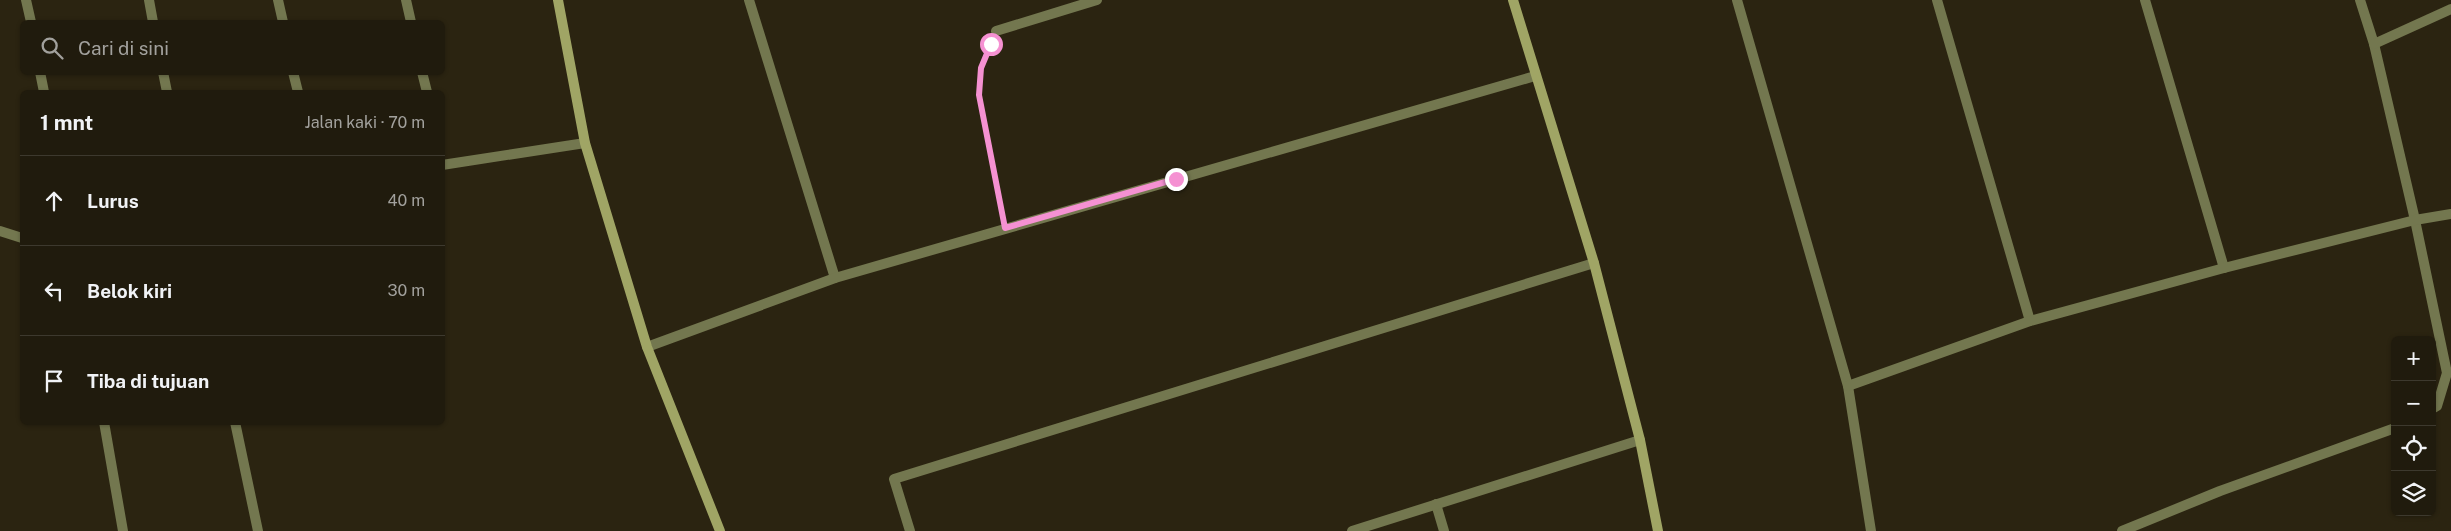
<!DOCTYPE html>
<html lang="id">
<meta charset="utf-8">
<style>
body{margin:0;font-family:"Public Sans",sans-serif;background:#282416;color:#f1f3f6}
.controls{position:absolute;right:15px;bottom:15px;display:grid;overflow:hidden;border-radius:8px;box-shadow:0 1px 4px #0004}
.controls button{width:45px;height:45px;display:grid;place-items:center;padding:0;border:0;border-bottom:1px solid #3d392e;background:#201b0d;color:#f1f3f6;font:25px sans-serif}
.stop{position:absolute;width:15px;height:15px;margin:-11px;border:4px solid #f591d2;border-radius:50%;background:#fff}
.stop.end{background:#f591d2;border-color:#fff;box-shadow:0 1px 5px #0008}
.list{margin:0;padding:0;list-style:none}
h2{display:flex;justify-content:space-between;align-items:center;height:65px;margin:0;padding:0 20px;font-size:21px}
h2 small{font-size:16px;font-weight:400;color:#a2a19d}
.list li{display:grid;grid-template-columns:32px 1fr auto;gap:15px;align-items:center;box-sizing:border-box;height:90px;padding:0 20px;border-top:1px solid #3d392e}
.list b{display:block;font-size:19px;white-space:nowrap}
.list em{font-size:16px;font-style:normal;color:#a2a19d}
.icon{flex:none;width:28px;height:28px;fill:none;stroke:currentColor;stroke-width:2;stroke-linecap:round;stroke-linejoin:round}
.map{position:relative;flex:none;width:2451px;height:531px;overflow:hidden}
.search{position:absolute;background:#201b0d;box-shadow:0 1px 4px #0004;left:20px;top:20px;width:425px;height:55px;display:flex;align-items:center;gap:12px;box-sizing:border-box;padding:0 18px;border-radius:8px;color:#a2a19d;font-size:19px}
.panel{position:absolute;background:#201b0d;box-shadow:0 1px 4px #0004;left:20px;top:90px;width:425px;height:335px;border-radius:8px}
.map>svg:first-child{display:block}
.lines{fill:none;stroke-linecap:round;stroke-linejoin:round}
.path{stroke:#7f7a6a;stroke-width:3;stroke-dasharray:2.5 4;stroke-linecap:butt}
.street{stroke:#73774f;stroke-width:10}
.secondary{stroke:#a0a565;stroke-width:10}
.route{stroke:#f591d2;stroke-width:6}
</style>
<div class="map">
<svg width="2451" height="531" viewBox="0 0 2451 531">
<rect width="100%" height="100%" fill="#2b2411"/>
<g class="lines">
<polyline class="path" points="988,52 981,68 979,95 1001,207"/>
<g class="street">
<polyline points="26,0 31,22"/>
<polyline points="149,0 153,22"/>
<polyline points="278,0 283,22"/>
<polyline points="406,0 411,22"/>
<polyline points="749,0 835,278"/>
<polyline points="1737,0 1848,386 1871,531"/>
<polyline points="1937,0 2030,321"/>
<polyline points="2145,0 2224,268"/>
<polyline points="2360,0 2374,44 2415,220 2447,373 2437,406 2432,409"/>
<polyline points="996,31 1097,0"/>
<polyline points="2374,44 2451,9"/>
<polyline points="40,72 44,92"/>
<polyline points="163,72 167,92"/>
<polyline points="293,72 298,92"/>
<polyline points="422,72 427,92"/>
<polyline points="442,165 585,143"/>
<polyline points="0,231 22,238"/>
<polyline points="647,347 835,278 1535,76"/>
<polyline points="1848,386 2030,321 2224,268 2415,220 2451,214"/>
<polyline points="104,422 123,531"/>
<polyline points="235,422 258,531"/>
<polyline points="1436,504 1444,531"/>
<polyline points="910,531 894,479 1594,263"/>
<polyline points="1352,531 1640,440"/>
<polyline points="2122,531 2220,491 2395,428"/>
</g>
<g class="secondary">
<polyline points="558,0 585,143 647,347 720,531"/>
<polyline points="1513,0 1594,263 1640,440 1658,531"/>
</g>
</g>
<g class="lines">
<polyline class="route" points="991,44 981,68 979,95 1005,228 1176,179"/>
</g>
</svg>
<div class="controls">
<button>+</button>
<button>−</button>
<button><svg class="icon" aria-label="locate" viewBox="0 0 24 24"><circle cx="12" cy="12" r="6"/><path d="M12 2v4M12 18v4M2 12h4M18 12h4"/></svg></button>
<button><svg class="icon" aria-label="layers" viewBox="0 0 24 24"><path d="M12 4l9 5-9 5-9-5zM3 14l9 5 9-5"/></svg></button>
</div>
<div class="stop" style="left:991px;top:44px"></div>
<div class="stop end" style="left:1176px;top:179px"></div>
<div class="search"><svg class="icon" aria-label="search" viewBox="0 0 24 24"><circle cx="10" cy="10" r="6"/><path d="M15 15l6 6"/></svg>Cari di sini</div>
<section class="panel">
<h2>1 mnt<small>Jalan kaki · 70 m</small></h2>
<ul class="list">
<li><svg class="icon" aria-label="ahead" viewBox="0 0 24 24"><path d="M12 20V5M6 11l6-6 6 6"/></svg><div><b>Lurus</b></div><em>40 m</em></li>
<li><svg class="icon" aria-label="left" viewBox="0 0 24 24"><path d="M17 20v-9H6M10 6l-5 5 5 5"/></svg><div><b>Belok kiri</b></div><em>30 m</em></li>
<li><svg class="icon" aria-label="arrive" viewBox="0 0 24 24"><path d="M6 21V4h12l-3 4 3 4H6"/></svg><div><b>Tiba di tujuan</b></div></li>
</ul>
</section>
</div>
